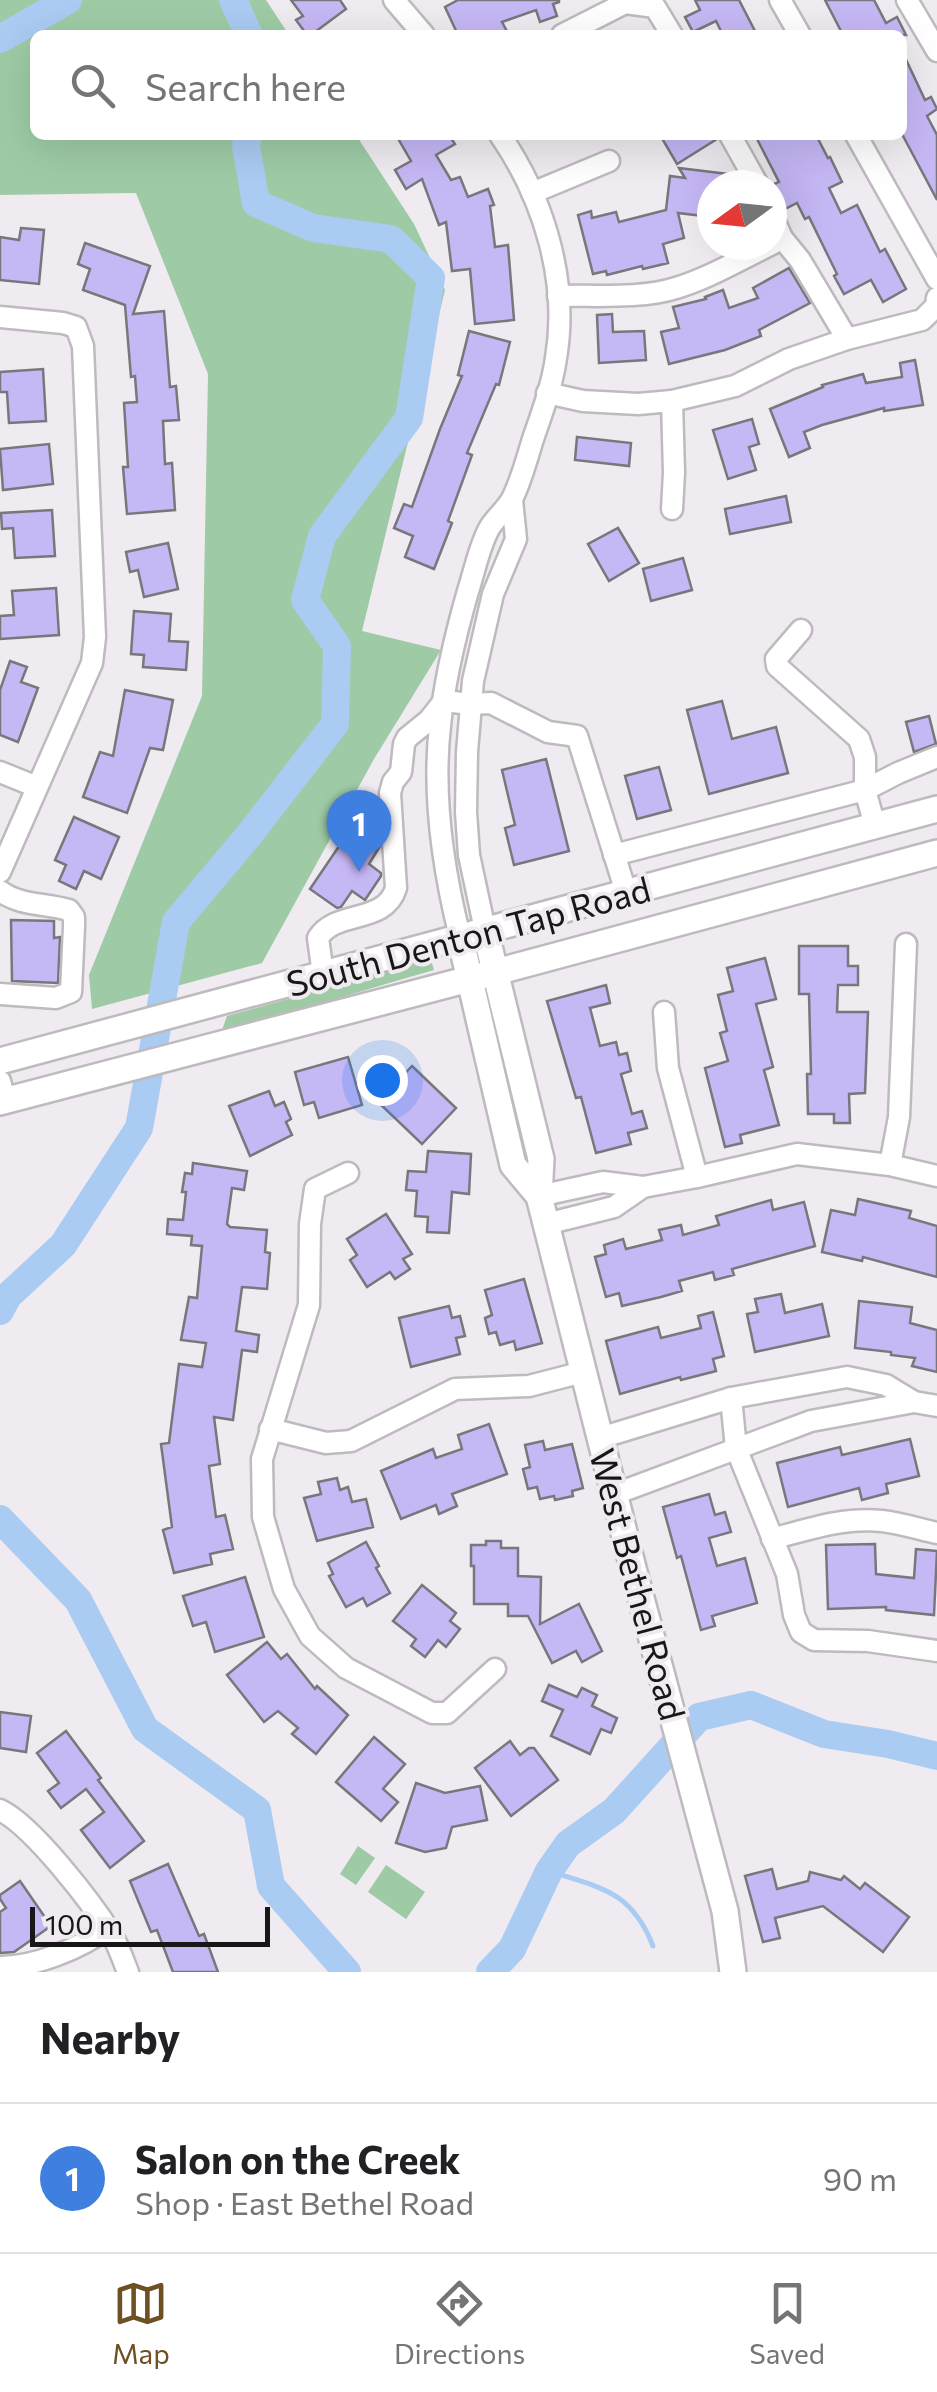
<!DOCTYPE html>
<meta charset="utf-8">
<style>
body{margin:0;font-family:Commissioner,sans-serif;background:#f2f2f2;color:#202124}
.compass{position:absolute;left:697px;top:170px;width:90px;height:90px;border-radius:50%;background:#fff;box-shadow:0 10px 40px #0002;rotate:255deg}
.scale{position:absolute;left:30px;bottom:25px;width:240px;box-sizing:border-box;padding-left:10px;border:5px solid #181718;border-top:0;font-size:28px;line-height:35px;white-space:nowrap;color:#181718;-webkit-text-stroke:8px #efebf0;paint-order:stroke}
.you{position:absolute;left:382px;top:1080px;width:35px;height:35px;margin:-25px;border:8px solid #fff;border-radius:50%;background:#1a73e8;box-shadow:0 0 0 15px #1a73e833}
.badge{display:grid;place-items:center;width:65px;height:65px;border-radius:50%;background:#6d5023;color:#fff;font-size:32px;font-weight:700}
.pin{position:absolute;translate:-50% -82px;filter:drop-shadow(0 2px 5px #0008)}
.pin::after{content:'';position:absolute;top:52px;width:35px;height:30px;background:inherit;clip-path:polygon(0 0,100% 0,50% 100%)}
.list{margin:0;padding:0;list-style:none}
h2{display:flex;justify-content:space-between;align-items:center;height:130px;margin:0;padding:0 40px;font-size:42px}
h2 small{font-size:32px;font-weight:400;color:#757577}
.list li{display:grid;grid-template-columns:65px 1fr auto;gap:30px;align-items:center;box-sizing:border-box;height:150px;padding:0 40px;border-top:2px solid #e0e0e0}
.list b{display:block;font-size:38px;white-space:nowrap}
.list p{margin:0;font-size:32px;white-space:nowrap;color:#757577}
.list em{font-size:32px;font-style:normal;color:#757577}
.icon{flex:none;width:55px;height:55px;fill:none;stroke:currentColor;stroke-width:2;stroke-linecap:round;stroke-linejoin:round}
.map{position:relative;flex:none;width:937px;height:1972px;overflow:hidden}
.search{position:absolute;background:#fff;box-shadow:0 10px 40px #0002;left:30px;right:30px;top:30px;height:110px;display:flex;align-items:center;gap:25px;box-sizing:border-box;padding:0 35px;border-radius:15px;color:#757577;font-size:38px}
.sheet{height:280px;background:#fff}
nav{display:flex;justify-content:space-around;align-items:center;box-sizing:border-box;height:140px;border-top:2px solid #e0e0e0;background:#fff;font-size:28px;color:#757577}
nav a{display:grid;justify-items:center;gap:5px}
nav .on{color:#6d5023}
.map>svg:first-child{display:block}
.green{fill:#9ecba6}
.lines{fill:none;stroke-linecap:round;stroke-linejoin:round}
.stream{stroke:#aacbf2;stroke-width:5}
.river{stroke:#aacbf2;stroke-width:28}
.building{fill:#c6b7f5;stroke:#78777c;stroke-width:2.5}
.minor-casing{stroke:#bebabf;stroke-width:25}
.major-casing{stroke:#bebabf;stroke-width:30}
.minor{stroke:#fff;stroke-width:20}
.major{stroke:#fff;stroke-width:25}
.labels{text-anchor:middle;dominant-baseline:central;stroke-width:8;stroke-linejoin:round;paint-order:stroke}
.street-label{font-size:35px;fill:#181718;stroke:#efebf0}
</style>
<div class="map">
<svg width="937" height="1972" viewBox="0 0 937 1972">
<rect width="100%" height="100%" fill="#efebf0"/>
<g class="green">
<polygon points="0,0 266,0 289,35 35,35 35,135 356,135 414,224 445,290 362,631 441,650 374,759 262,963 92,1009 89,975 202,696 208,374 136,193 0,195"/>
<path d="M431,960L434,970C362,990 293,1013 221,1033L227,1016Z"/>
<polygon points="358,1846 375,1858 356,1885 340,1874"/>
<polygon points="386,1865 425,1892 406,1919 368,1892"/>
</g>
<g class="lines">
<path class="stream" d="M549,1871C600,1888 631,1890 653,1946"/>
<g class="river">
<polyline points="233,0 249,35"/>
<polyline points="0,39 68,0"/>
<polyline points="0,1311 8,1296 63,1245 139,1128 176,922 249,835 335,724 337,646 305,600 322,536 409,418 431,278 391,239 313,228 256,203 246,146 248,135"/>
<polyline points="0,1519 78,1600 145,1729 257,1810 271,1886 347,1972"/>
<polyline points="490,1972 512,1949 549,1871 568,1844 614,1811 699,1717 751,1705 824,1734 888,1744 937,1756"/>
</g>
</g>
<g class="building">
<polygon points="291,0 340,0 346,9 311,35 307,35 296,20 303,16"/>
<polygon points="458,0 559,0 559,2 553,4 557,16 540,22 536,10 502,22 509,35 458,35 445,7"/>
<polygon points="695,0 739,0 757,35 723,35 716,21 693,32 685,17 700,10"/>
<polygon points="825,0 874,0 886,23 897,17 906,35 843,35"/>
<polygon points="902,51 925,100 931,97 937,109 927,116 937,135 937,200 902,134"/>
<polygon points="396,135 449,135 455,144 436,155 451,180 460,177 468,197 488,189 494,205 490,206 495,247 508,245 514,320 475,324 470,269 452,271 446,222 439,225 422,179 406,189 395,170 411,161"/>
<polygon points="660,135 716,135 717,139 677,164"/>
<polygon points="755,135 816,135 828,158 830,157 842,182 829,188 841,213 857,205 880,252 885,249 906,289 883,302 871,280 844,294 834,276 837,274 809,217 805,219 797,203 785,209 782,206 772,185 779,182"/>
<polygon points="679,168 736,175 742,185 712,185 712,217 678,213 684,238 663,244 668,263 643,269 642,266 607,275 606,271 593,274 578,215 591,211 592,218 616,212 619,222 666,210 670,176 685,178"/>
<polygon points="21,228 44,230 39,284 0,280 0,237 19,240"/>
<polygon points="85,243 150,266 133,314 164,311 170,387 176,386 179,420 163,421 165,464 172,463 175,510 127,514 123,467 128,467 124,403 137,402 135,376 131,377 125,305 83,290 90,269 78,264"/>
<polygon points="789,268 810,303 759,330 761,336 725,350 669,364 661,332 679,328 673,307 706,299 705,297 723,290 729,308 758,298 753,288"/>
<polygon points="612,314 613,332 644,331 646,360 599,363 597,315"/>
<polygon points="469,331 510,342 499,385 496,384 467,453 472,455 448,521 452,523 434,569 405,557 413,536 394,528 404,504 412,507 440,429 462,376 458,375"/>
<polygon points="915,360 923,405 884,411 884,408 822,425 804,432 810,448 789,457 770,409 823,387 822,385 863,374 866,383 902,377 900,363"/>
<polygon points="43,369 46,421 9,423 7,392 0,392 0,372"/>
<polygon points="752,419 759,444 749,447 756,470 728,479 713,430"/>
<polygon points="577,437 631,443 629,466 575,460"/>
<polygon points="49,444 53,484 3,490 0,449"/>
<polygon points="786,496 791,522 730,534 725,509"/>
<polygon points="52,510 55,556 15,558 13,528 2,529 1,513"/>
<polygon points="618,528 639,563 609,581 588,544"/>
<polygon points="168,543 178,589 144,597 138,570 130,572 126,552"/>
<polygon points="683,558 692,590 651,601 643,569"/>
<polygon points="56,588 59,635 0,639 0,616 14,615 12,591"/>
<polygon points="134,611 171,614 169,641 188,642 186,670 143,667 144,655 131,654"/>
<polygon points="10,661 27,667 21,682 38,688 18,742 0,735 0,690"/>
<polygon points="125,690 173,700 163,750 150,748 127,813 83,797 100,752 113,756"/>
<polygon points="722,701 732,739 776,727 788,773 709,794 687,710"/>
<polygon points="929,716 936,744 914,752 906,722"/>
<polygon points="546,759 569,851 514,865 505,828 515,825 502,770"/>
<polygon points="659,767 671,810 637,819 625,776"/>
<polygon points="74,817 119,837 101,879 84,871 76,889 59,881 66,865 55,860"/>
<polygon points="352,827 380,846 369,864 381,873 381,876 365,900 352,891 341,907 337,908 310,889"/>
<polygon points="11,920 54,921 54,938 60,937 58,983 12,981"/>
<polygon points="799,946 848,946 848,966 858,966 858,985 838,985 837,1012 868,1012 865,1093 849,1094 850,1123 834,1123 834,1114 808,1114 807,1074 811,1074 809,994 799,994"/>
<polygon points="765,958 776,999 756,1004 773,1067 764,1070 779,1125 740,1135 742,1143 725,1147 705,1068 728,1061 720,1033 727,1031 718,995 733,991 727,968"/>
<polygon points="606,985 610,1003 590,1008 600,1046 616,1042 619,1055 627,1053 631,1071 621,1074 632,1114 642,1111 647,1128 628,1133 631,1144 596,1153 581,1097 576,1098 547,1001"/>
<polygon points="348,1057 362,1105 319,1118 314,1102 304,1105 295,1072"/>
<polygon points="412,1066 456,1108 422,1144 378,1102"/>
<polygon points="269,1091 275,1106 284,1102 291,1119 286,1122 292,1135 250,1156 229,1106"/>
<polygon points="428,1151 471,1154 469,1194 452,1192 449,1233 427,1232 428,1217 415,1216 417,1191 406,1190 408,1171 426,1172"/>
<polygon points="193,1163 247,1171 244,1190 232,1188 227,1224 230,1227 267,1230 265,1252 270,1253 267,1289 242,1287 236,1331 259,1335 257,1352 242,1350 233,1420 214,1417 220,1464 209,1466 216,1517 225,1515 233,1549 210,1554 212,1564 174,1573 163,1530 172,1527 161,1444 169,1443 179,1364 202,1367 206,1343 181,1340 189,1297 197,1298 202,1246 191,1245 192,1236 167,1234 168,1219 183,1220 186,1192 182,1192 185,1173 192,1174"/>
<polygon points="858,1199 911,1211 909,1218 937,1226 937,1277 863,1257 862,1261 822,1252 831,1210 855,1215"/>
<polygon points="771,1200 773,1210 804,1202 815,1246 732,1269 734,1275 715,1280 713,1272 679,1281 682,1291 661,1297 622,1306 619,1293 606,1297 595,1257 606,1254 604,1245 623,1239 626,1249 662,1240 659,1230 681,1225 683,1235 719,1225 716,1216"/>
<polygon points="386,1214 412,1254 403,1259 410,1269 395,1279 390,1272 367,1287 350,1260 357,1255 347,1239"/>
<polygon points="524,1279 542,1343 516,1350 514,1341 500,1345 496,1332 489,1334 485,1318 492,1315 485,1290"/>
<polygon points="781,1294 785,1313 822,1304 829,1336 755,1352 747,1314 758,1312 755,1299"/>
<polygon points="859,1301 912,1307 910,1323 937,1330 937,1372 912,1366 915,1358 891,1355 891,1352 855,1348"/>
<polygon points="449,1306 452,1318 460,1316 465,1336 456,1338 460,1354 411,1367 399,1318"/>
<polygon points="713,1312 724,1356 713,1359 716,1371 681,1380 680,1377 620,1394 606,1341 658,1327 661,1338 701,1328 698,1316"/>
<polygon points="489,1424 507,1474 452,1494 457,1506 439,1514 436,1505 401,1519 381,1471 433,1449 436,1458 462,1449 458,1435"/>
<polygon points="910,1439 919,1476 886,1484 888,1493 862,1500 859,1488 788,1507 777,1463 840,1447 842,1455"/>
<polygon points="543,1441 545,1450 572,1444 583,1488 572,1491 573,1496 555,1500 554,1496 540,1499 537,1487 528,1489 523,1469 530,1467 525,1445"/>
<polygon points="337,1478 340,1490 348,1487 352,1502 366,1499 373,1527 317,1541 304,1498 321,1494 318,1482"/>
<polygon points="709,1494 715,1515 725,1512 731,1532 709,1538 717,1566 745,1558 757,1603 712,1616 715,1626 701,1630 681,1556 677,1558 663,1507"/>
<polygon points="486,1541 501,1541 501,1548 518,1548 518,1576 541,1577 540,1624 579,1604 602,1651 582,1662 576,1651 552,1663 528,1616 508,1616 508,1604 474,1604 474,1566 471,1566 471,1545 486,1545"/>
<polygon points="366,1542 379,1566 376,1568 390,1593 367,1606 363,1598 346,1607 329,1576 333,1574 328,1563"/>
<polygon points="875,1544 876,1574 914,1578 916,1549 937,1551 934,1615 886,1610 886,1607 828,1609 826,1545"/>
<polygon points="245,1577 264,1637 215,1652 206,1622 193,1626 183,1596"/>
<polygon points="422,1585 456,1613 450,1621 460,1629 446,1647 438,1640 425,1657 411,1646 416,1639 393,1621"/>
<polygon points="267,1642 281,1659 287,1654 315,1689 317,1686 348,1715 316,1754 292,1734 298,1728 278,1711 264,1722 227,1675"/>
<polygon points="549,1685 577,1697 582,1688 597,1695 592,1706 617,1718 611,1733 601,1729 590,1754 551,1736 563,1710 542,1701"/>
<polygon points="0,1712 31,1716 26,1752 0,1748"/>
<polygon points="66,1731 101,1778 98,1780 144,1841 110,1868 81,1830 104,1812 86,1789 61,1808 48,1791 59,1783 37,1753"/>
<polygon points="374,1737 405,1764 383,1789 398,1802 381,1821 336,1782"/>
<polygon points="510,1741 520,1755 529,1748 534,1748 558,1780 511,1816 475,1768"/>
<polygon points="416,1783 445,1793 480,1786 487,1820 452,1827 446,1848 425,1852 396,1843"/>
<polygon points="168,1864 199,1936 204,1934 218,1972 173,1972 157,1930 151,1932 130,1881"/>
<polygon points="772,1869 777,1889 808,1881 810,1872 841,1880 844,1876 860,1889 865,1883 909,1917 883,1952 823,1906 775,1918 780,1938 763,1942 745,1876"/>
<polygon points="20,1881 51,1926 14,1952 0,1953 0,1912 6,1908 0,1899 0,1895"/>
</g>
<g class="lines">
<defs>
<g id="minor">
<polyline points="394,0 424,35"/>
<polyline points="780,0 800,35"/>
<polyline points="907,0 937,51"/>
<polyline points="562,35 625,3 655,7 672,35"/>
<polyline points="730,135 758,185"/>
<polyline points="856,135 937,279"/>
<polyline points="532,193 609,161"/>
<polyline points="772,215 782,238"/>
<polyline points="772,244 782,238 800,260 847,339"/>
<path d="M558,296C594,295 642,299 676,288C709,278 739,260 770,245"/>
<polyline points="0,317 63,323 76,327 83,346 95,637 92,663 0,872"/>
<polyline points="547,393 583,401 638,404 672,401 735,386 789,359 847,339 922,320 936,306 937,298"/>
<polyline points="672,401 674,473 672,509"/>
<polyline points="801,630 776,659 777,666 859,739 865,757 865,790 898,773 937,757"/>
<polyline points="0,772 37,787"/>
<polyline points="614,855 865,790 875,826"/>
<path d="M0,891C20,906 46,903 69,910L74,917V927L71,992L56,998L0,994"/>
<polyline points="485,930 469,855 466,812 467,752 473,681 493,594 516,539 512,500"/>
<path d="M460,937C443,869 432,796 440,726C444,683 456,633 468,591C474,573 480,543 490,527C497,516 508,508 513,497C522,478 527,458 533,439C542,413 552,386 556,358C569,281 544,199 500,135"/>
<path d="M323,974L318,938C336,909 385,925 396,888L390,793L393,782L401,772L404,744L407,738L429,720L444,701L471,704L491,703L548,732L577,736L626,892"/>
<polyline points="664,1012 668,1068 697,1177"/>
<polyline points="0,1081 5,1101"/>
<polyline points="890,1165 899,1117 906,944"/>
<polyline points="348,1173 315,1189 310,1224 309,1305 262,1459 263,1517 284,1589 310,1636 346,1668 432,1713 447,1713 495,1669"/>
<polyline points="539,1196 603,1182 643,1187 697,1177 797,1154 890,1165 937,1176"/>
<polyline points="546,1224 614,1207 643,1187"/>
<polyline points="731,1398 736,1448 787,1574 794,1615 801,1632 814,1640 868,1641 937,1651"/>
<polyline points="270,1429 326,1443 351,1441 455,1389 529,1386 583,1372"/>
<polyline points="600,1438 731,1398 847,1377 886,1385 914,1402"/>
<polyline points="615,1494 811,1421 914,1402 937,1406"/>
<path d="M772,1539C809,1529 844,1517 882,1521C900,1523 919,1529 937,1533"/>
<path d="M0,1810C33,1826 92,1903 112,1935C119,1947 123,1960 128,1972"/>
<path d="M0,1967C33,1967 81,1949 107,1928"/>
</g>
<g id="major">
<polyline points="485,930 541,1159 539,1196 634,1572 725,1911 733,1972"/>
<polyline points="460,937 513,1165 539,1196"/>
<polyline points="0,1061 937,809"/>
<polyline points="0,1102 496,972 937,853"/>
</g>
</defs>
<use href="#minor" class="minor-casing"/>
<use href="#major" class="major-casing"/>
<use href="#minor" class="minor"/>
<use href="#major" class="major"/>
</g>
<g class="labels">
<g class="street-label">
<text transform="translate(468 935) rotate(-15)">South Denton Tap Road</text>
<text transform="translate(639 1584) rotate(75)">West Bethel Road</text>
</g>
</g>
</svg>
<svg class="compass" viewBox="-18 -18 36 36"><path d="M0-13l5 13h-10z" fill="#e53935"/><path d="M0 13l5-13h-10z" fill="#757577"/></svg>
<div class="scale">100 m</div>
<div class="you"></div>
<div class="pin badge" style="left:359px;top:872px;background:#3f7fe0">1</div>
<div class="search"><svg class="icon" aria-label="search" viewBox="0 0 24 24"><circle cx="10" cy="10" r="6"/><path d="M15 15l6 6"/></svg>Search here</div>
</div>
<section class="sheet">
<h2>Nearby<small></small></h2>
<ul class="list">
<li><span class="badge" style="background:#3f7fe0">1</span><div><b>Salon on the Creek</b><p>Shop · East Bethel Road</p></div><em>90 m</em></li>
</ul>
</section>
<nav>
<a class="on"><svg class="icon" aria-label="map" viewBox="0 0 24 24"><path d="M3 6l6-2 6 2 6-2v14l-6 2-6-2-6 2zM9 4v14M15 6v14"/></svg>Map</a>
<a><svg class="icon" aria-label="directions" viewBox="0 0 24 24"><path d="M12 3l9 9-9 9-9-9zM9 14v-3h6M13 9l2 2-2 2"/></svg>Directions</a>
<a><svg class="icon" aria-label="saved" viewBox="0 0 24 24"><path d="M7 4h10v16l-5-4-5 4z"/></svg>Saved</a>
</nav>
